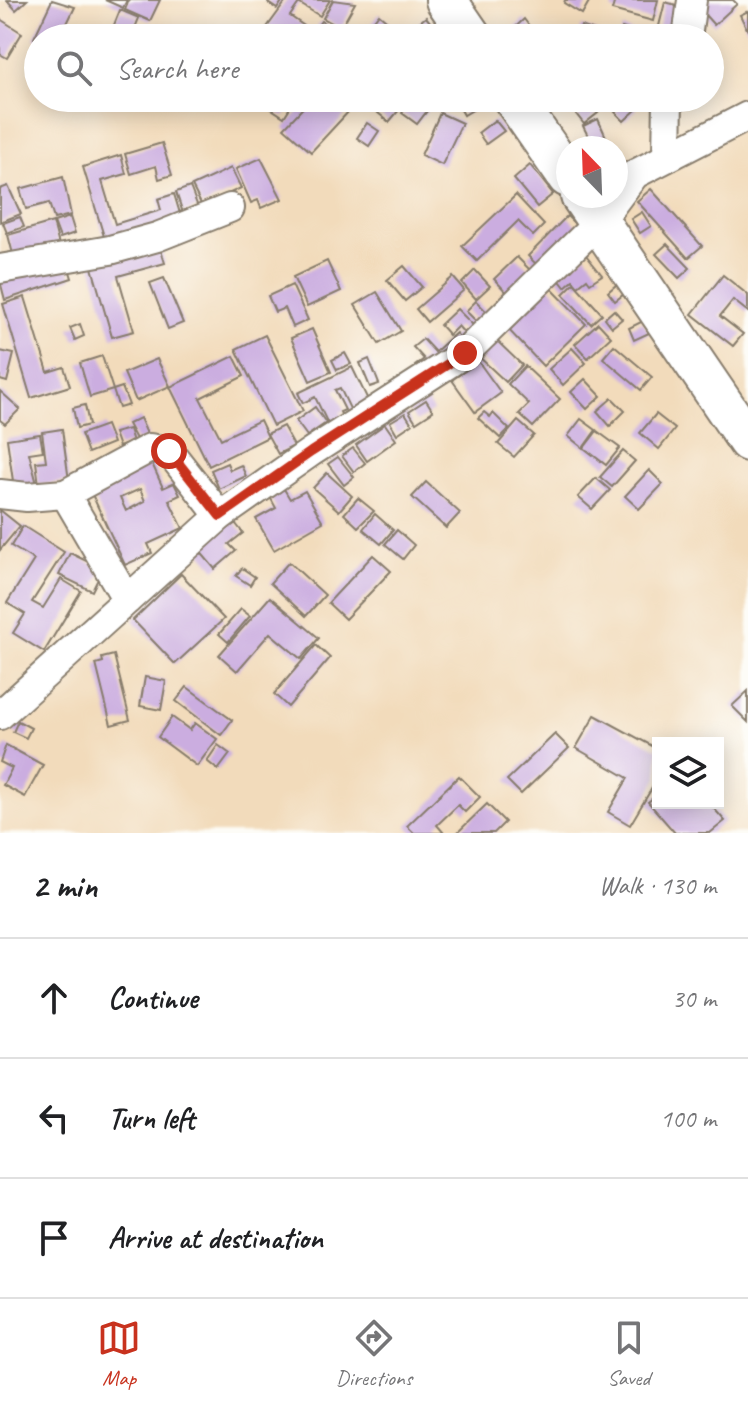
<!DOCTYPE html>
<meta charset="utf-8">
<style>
body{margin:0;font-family:Caveat,sans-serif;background:#f6f6f6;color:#202124}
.controls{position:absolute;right:24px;bottom:24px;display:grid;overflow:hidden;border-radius:0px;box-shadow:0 4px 20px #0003}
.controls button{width:72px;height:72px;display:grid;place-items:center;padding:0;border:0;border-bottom:2px solid #e0e0e0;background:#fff;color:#202124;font:40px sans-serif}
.compass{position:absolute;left:556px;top:136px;width:72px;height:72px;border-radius:50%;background:#fff;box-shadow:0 4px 20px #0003;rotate:337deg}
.stop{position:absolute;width:24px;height:24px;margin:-18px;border:6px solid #c8321e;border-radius:50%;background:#fff}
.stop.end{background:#c8321e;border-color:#fff;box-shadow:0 2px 8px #0008}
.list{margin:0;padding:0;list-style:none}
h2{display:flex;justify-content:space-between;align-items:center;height:104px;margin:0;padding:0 32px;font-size:34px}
h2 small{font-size:26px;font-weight:400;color:#757577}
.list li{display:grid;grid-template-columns:52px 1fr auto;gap:24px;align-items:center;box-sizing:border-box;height:120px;padding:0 32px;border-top:2px solid #e0e0e0}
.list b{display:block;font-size:30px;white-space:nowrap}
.list em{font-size:26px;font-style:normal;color:#757577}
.icon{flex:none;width:44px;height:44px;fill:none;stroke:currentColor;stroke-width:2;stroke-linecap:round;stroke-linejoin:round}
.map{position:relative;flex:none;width:748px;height:833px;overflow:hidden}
.search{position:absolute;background:#fff;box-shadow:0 4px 20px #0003;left:24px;right:24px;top:24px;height:88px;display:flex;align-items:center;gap:20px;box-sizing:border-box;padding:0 28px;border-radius:44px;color:#757577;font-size:30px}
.sheet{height:464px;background:#fff}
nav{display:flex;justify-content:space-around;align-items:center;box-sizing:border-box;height:112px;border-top:2px solid #e0e0e0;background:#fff;font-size:22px;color:#757577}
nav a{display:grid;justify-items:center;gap:4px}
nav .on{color:#c8321e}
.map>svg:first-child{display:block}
.building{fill:#cbade0;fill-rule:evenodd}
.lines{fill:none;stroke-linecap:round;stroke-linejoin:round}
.minor-casing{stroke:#877c6c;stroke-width:32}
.highway-casing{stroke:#877c6c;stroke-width:44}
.minor{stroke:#fff;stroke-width:28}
.highway{stroke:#fff;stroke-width:40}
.route{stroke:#c8321e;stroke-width:10}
</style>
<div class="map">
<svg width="748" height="833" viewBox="0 0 748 833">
<rect width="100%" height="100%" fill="#fdfcf7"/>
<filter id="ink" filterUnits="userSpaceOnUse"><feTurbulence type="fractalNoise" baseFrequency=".0125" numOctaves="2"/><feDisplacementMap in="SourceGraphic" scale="16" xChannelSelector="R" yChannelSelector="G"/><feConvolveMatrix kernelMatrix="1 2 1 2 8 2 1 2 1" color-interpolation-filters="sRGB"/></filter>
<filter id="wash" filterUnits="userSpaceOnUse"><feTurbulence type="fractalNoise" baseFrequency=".006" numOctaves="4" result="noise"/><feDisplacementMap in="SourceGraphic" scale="32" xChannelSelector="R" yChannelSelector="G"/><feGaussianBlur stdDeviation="1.8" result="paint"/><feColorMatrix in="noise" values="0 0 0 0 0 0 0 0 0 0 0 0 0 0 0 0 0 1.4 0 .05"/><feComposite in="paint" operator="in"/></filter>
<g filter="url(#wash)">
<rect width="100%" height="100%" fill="#f2dbbb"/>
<g id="blocks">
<g class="building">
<polygon points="7,0 27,0 16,10"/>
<polygon points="52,0 75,7 60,38 38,40 34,38"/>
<polygon points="105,0 127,0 123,8"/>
<polygon points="129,0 160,0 150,21 125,10"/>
<polygon points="269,0 283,0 277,9 268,3"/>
<polygon points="287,0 301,0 290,16 313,32 321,21 339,34 336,38 276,38 265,30"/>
<polygon points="303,0 330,0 320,16 300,4"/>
<polygon points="333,0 355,3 341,28 323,18"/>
<polygon points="565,0 590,0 582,14 564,3"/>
<polygon points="615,0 658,0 653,21 612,10"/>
<polygon points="702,0 733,0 737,4 714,25 696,5"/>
<polygon points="665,2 680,6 672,38 656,38"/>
<polygon points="120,10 139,18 131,38 110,35"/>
<polygon points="748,11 748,31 740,15"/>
<polygon points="379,14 392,25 382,38 360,38"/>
<polygon points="426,17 435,28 418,38 411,29"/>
<polygon points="0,19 22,33 7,58 0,54"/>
<polygon points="524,19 533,31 523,38 504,38"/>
<polygon points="581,26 614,38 577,38"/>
<polygon points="622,28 634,32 632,38 619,38"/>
<polygon points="261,98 296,98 284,117 264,104 266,101"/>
<polygon points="312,98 337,98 350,110 311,152 284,128"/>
<polygon points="360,98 397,98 404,104 389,122"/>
<polygon points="413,98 437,98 417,124 402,113"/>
<polygon points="461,98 477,98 481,105 464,115 456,101"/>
<polygon points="567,98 586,98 598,113 584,124 565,100"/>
<polygon points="628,99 637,109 624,121 615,112"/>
<polygon points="440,113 462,123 442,165 421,155"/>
<polygon points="598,119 610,146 605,148 594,148 583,126"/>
<polygon points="495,120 504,131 486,144 478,133"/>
<polygon points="367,123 379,131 369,146 357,138"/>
<polygon points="162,143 172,175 159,179 156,166 131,174 125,154"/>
<polygon points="121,155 126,174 102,181 115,224 161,210 158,199 174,194 182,220 106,243 83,167"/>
<polygon points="261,158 282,199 261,208 258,200 251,203 236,169"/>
<polygon points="530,165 553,194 537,207 514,179"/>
<polygon points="231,168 241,188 202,206 192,186"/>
<polygon points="63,177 71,215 54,219 49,203 26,209 20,189"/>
<polygon points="8,186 21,214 0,222 0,189"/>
<polygon points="190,187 198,207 183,213 176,192"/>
<polygon points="651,189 702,246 688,258 637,201"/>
<polygon points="516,195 544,225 533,236 518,221 477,261 462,246"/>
<polygon points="642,212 651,226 640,233 631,219"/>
<polygon points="567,216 579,228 540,268 528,256"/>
<polygon points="20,217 24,227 7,233 3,223"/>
<polygon points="70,217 75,233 60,238 54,222"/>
<polygon points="53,222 61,253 14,258 8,235"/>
<polygon points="159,244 165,263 118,276 134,331 112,337 91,264"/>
<polygon points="667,244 690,268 679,278 656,254"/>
<polygon points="586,255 602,275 590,283 587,279 578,286 573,280 565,287 557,277"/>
<polygon points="517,257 535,275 511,297 494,279"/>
<polygon points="66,259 72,278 5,300 0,281"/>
<polygon points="327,261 341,291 307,307 293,277"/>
<polygon points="404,266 422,287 405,301 387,280"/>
<polygon points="475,270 490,286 476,299 462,283"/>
<polygon points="723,275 748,295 748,312 733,300 720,316 743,334 733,346 692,314"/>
<polygon points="453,277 464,290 427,322 416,309"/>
<polygon points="164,278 183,323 168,329 150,283"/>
<polygon points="574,283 602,314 591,324 563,294"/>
<polygon points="292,285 308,320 293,327 285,308 275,312 268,296"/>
<polygon points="548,285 586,324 543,366 505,326"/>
<polygon points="616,285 624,294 615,301 608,292"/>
<polygon points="377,292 401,331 379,344 355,305"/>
<polygon points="25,297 48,372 64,367 70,386 31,398 3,304"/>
<polygon points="476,301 490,315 480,325 466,311"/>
<polygon points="457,309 475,327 466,335 458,326 449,335 440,325"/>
<polygon points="614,310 622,319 612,327 605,318"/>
<polygon points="643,321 649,333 634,340 629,328"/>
<polygon points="598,323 611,337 588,358 575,344"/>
<polygon points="80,324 84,336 75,340 70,328"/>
<polygon points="312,329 331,372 310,381 291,338"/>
<polygon points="456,333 464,343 425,378 415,366 424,359 413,347 423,339 435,352"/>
<polygon points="265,335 303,411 273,426 236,349"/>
<polygon points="494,338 522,365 506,382 477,355"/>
<polygon points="614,345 652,377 641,390 603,358"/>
<polygon points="572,348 586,363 563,385 549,369"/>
<polygon points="0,351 14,354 7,382 0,380"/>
<polygon points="345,353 351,364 337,370 332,360"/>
<polygon points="102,356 113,390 90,397 80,363"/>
<polygon points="234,356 244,376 200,398 221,439 260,420 268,437 209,466 170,387"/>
<polygon points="157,359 170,386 136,401 124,373"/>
<polygon points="369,359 379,384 370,387 360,363"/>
<polygon points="478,361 501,393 475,412 452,380"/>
<polygon points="525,366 560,399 533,427 519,414 529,404 508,384"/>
<polygon points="352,367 369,402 351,411 340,388 335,390 345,410 340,412 344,421 330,428 315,397 303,403 298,393"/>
<polygon points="585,379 601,396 587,409 571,392"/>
<polygon points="122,387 129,405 119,408 113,390"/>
<polygon points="0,391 20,409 5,424 0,420"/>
<polygon points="612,398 625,411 610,426 597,411"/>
<polygon points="426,400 433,411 416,422 409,411"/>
<polygon points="85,405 89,425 77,428 73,408"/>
<polygon points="315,407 326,423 307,436 296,421"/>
<polygon points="484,412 490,417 493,413 509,429 500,438 478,418"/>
<polygon points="405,413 412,424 397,434 390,422"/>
<polygon points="656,414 675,429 659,449 640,433"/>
<polygon points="140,418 148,436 137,441 128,424"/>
<polygon points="581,419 596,430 583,448 568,436"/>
<polygon points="518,421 534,435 514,457 498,444"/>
<polygon points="385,424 396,440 367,461 356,445"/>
<polygon points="106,425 113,443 88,453 81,434"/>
<polygon points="283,426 294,446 278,454 267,434"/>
<polygon points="62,429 69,481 39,485 36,462 46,461 42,432"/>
<polygon points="129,429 133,442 119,447 114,433"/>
<polygon points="597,431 620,448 606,465 584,448"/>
<polygon points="40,434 43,451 29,453 37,484 14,488 7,439"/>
<polygon points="353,448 365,463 354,472 342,456"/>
<polygon points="623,451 635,461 612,487 600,477"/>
<polygon points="338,457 354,477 344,485 328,464"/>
<path d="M150,459L163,488L174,483L180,495L169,500L183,528L148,544L152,553L125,565L89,488ZM140,489L145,501L126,511L120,498Z"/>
<polygon points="227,463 230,470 241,465 246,476 219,489 211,470"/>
<polygon points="649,470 663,484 639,509 625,496"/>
<polygon points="327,473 352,496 339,511 313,488"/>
<polygon points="596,478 610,490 592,509 578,497"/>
<polygon points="426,482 460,513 446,528 412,497"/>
<polygon points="284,489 290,499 305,491 323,522 274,550 256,519 276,508 270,497"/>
<polygon points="358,498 374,511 358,527 344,514"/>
<polygon points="0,510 20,526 0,550"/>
<polygon points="375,514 393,530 381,544 363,529"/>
<polygon points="232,519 243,533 229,544 236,551 215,569 198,549"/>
<polygon points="23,526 64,552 32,602 43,608 61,579 81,591 44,652 13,633 25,614 7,603 34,560 11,546"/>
<polygon points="397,530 414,545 403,559 385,544"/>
<polygon points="70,553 103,569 92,591 59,575"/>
<polygon points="373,555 391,571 345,619 328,603"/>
<polygon points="289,562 325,595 306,616 270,583"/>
<polygon points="242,568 255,577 250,585 236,576"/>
<polygon points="181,574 224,619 175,664 133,620"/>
<polygon points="270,597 319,638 301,659 270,633 237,671 219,655"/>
<polygon points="241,609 250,616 228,642 219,634"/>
<polygon points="316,645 330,658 288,707 274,694"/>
<polygon points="114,655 130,720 111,725 96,664 103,662 102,658"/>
<polygon points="145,677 166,681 161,710 140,706"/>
<polygon points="187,687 232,720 221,735 176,701"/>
<polygon points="748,691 748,722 732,706"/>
<polygon points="595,715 658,749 658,778 630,825 608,812 628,778 576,748"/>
<polygon points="172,717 190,730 195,723 217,739 197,766 158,737"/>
<polygon points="18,721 31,728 26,738 13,732"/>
<polygon points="555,734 569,748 521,794 507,780"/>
<polygon points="6,745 43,765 25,797 3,785 12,768 0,762"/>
<polygon points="218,745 230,754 218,770 207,761"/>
<polygon points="459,776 480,797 465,812 458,805 437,825 444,833 414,833 407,826"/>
<polygon points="658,794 658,803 709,803 725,821 710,833 675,833 648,802"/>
<polygon points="487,804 505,822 494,833 457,833"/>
</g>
</g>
</g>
<g filter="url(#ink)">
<use href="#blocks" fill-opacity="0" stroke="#877c6c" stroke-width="2"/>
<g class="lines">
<defs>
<g id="minor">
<polyline points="687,38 692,0"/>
<polyline points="667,157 668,98"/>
<polyline points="0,269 110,250 157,237 230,208"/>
<polyline points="0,494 27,497 65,494 150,448 169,451 220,516"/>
<polyline points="65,494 127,600"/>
<polyline points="0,715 220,516 311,452 465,353 599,222 635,174 748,116"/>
</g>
<g id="highway">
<polyline points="446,0 472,38"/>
<polyline points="513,98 568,177"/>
<polyline points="581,196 748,441"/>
</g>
</defs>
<use href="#minor" class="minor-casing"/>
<use href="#highway" class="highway-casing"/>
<use href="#minor" class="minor"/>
<use href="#highway" class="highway"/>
</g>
</g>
<g class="lines" filter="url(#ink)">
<polyline class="route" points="169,451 220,516 311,452 465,353"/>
</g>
</svg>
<div class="controls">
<button><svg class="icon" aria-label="layers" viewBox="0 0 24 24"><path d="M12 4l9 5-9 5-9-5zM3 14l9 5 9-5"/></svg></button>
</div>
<svg class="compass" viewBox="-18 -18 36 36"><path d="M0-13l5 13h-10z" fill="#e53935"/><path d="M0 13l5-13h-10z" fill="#757577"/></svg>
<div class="stop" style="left:169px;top:451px"></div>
<div class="stop end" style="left:465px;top:353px"></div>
<div class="search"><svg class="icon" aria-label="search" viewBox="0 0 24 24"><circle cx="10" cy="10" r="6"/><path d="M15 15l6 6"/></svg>Search here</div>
</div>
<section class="sheet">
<h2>2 min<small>Walk · 130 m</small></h2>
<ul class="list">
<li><svg class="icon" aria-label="ahead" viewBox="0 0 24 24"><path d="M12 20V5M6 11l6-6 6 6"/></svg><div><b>Continue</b></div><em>30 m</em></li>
<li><svg class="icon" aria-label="left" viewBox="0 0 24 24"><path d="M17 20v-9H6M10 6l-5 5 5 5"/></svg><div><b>Turn left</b></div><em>100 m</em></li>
<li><svg class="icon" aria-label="arrive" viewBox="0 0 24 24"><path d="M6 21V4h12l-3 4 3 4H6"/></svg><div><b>Arrive at destination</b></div></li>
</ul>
</section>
<nav>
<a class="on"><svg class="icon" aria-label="map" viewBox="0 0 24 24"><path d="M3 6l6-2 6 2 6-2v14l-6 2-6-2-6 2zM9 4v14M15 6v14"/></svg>Map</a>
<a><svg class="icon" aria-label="directions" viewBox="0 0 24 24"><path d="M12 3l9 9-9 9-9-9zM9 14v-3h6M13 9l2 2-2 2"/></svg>Directions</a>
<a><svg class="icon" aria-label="saved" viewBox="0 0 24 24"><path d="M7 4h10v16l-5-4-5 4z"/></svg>Saved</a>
</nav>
